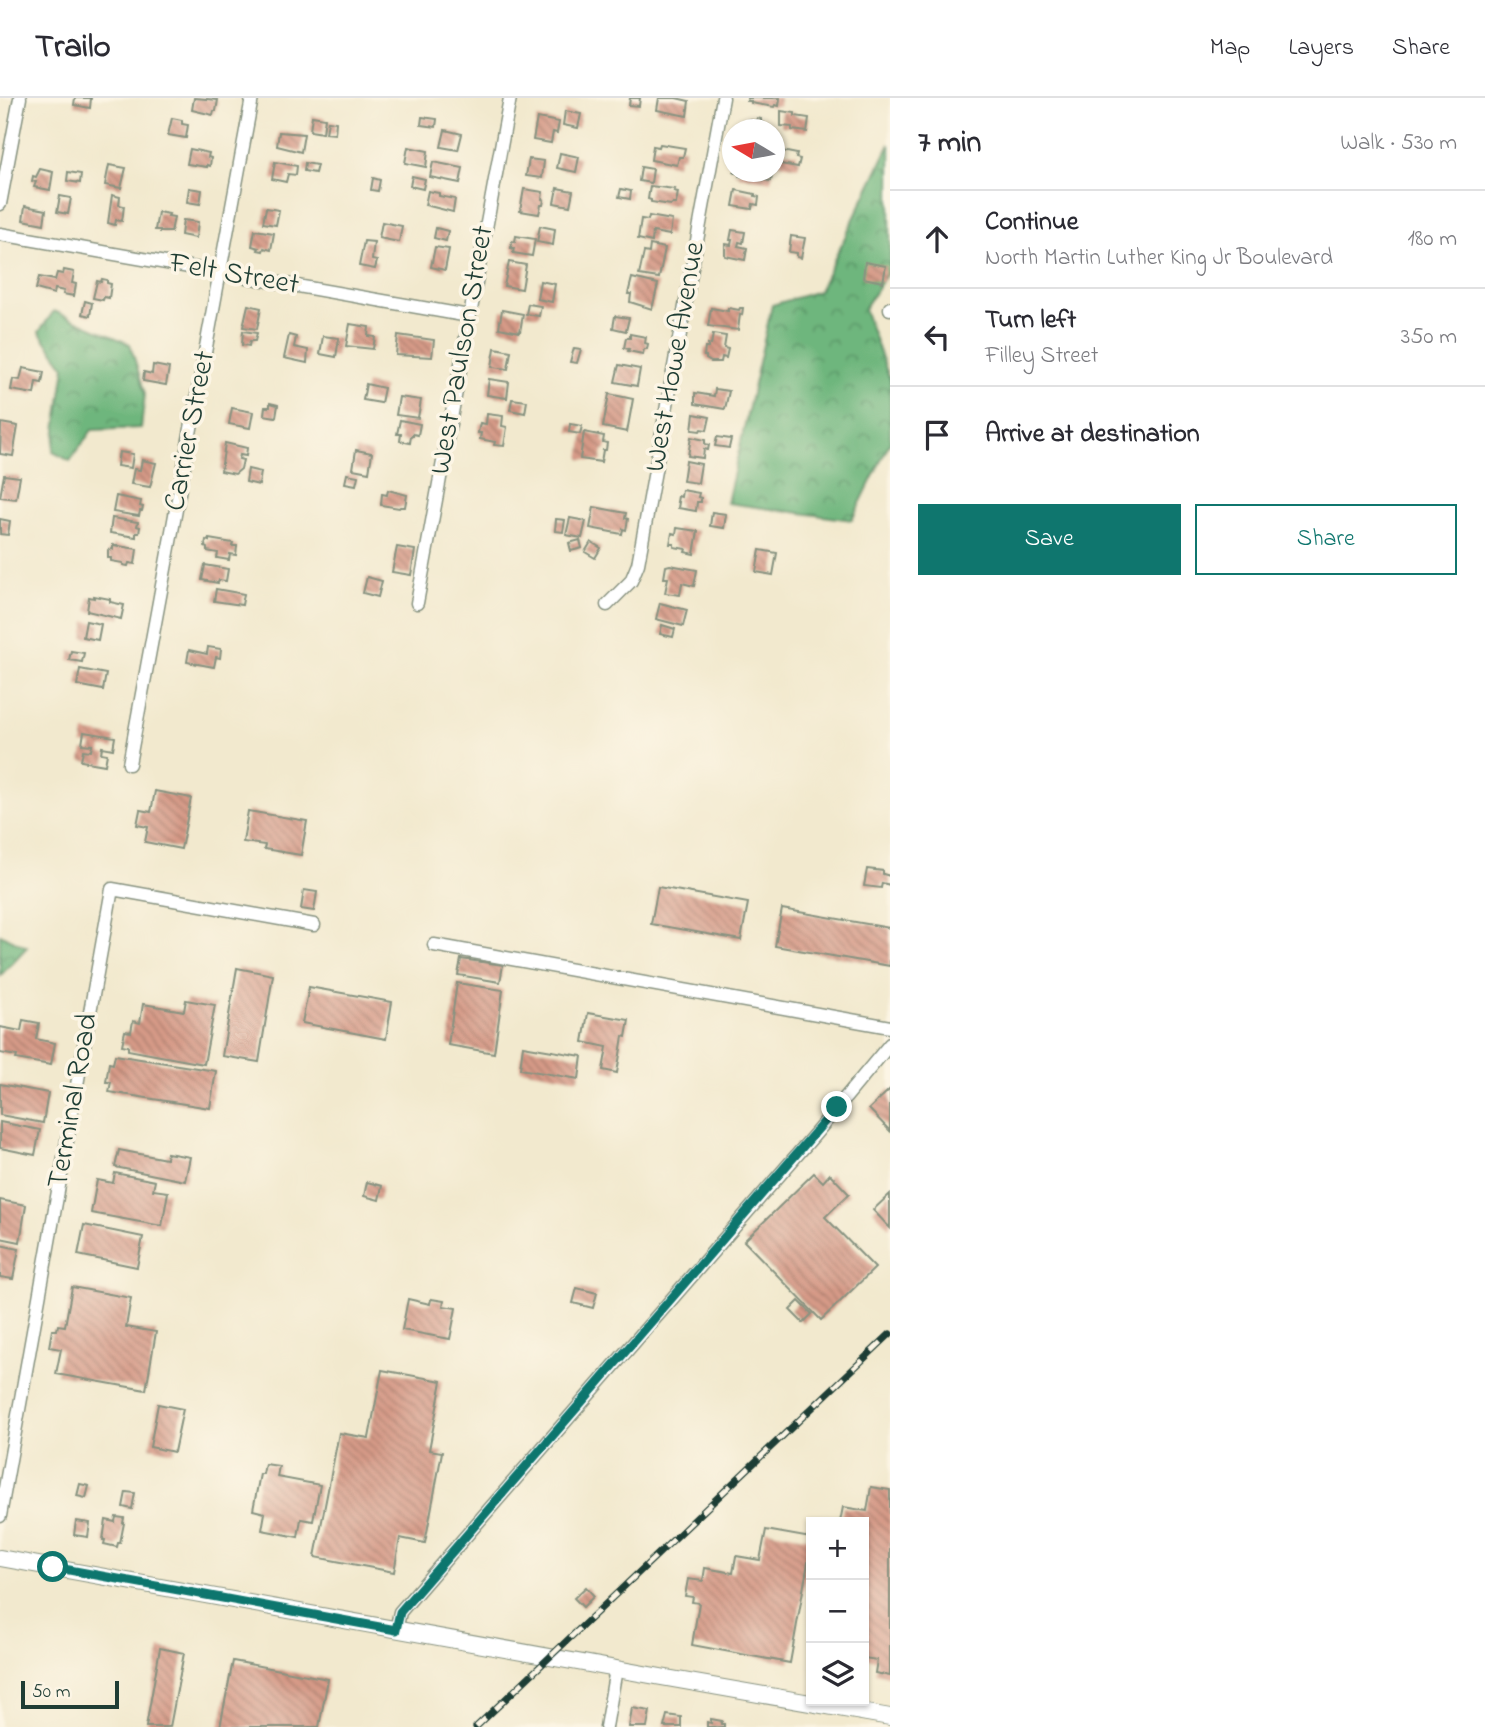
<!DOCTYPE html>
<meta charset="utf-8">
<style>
body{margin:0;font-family:"Indie Flower",sans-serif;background:#f7f7f7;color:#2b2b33}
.controls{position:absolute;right:21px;bottom:21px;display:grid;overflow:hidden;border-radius:0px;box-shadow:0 2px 5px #0004}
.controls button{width:63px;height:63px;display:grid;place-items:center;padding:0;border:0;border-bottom:2px solid #e1e1e2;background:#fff;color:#2b2b33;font:35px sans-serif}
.compass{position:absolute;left:722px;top:21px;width:63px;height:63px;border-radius:50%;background:#fff;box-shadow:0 2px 5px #0004;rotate:280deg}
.scale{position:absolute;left:21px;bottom:18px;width:98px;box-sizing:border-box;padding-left:7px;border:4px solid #1f3d34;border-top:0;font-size:19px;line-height:24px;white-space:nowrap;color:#1f3d34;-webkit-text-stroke:5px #fcf5e5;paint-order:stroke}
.stop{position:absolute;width:21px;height:21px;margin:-16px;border:5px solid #0f766e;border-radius:50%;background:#fff}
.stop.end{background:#0f766e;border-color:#fff;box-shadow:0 2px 7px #0008}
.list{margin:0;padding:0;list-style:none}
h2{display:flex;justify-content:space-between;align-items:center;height:91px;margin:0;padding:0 28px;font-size:30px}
h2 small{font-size:23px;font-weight:400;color:#7c7c81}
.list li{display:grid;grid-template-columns:46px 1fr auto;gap:21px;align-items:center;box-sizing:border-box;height:98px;padding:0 28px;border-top:2px solid #e1e1e2}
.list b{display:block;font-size:26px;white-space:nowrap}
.list p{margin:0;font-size:23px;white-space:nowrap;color:#7c7c81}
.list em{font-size:23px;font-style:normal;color:#7c7c81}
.actions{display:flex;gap:14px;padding:21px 28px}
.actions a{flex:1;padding:16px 0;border:2px solid #0f766e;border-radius:0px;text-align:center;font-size:24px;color:#0f766e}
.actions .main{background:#0f766e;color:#fff}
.icon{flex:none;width:38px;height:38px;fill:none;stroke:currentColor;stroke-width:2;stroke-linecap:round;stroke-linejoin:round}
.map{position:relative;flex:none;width:890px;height:1629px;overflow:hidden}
header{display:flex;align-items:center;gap:42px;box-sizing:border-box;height:98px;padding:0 35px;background:#fff;border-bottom:2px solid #e1e1e2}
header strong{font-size:33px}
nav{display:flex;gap:38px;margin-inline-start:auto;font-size:24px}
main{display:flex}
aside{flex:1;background:#fff}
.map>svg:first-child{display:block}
.forest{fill:url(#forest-crowns);stroke:#467a58;stroke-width:2}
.building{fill:url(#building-back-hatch)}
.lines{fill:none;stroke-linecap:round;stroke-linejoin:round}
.minor-casing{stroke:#889381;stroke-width:15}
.tertiary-casing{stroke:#889381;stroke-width:18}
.minor{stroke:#fff;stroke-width:12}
.tertiary{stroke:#fff;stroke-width:16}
.rail-casing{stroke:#1f3d34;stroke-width:7}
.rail{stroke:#fcf5e5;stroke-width:4.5;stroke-dasharray:13;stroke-linecap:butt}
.route{stroke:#0f766e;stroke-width:9}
.labels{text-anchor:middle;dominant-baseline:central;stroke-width:7;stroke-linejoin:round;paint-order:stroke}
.street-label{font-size:30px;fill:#1f3d34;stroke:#fcf5e5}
</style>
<header>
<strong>Trailo</strong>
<nav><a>Map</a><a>Layers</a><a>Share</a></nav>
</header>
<main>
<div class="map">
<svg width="890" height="1629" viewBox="0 0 890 1629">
<defs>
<pattern id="forest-crowns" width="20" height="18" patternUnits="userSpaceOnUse" patternTransform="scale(1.75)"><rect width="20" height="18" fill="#6eb67d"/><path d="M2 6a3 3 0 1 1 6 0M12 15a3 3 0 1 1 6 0" fill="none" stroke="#5a9567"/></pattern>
<pattern id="building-back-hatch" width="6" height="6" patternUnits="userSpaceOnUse" patternTransform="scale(1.75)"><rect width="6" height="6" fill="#d69a87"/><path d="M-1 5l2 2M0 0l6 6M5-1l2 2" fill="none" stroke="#ad7f6f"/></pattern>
</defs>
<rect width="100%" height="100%" fill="#fcf5e5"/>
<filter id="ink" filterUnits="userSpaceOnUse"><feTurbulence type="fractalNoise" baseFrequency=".0143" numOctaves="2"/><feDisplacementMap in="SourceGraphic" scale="14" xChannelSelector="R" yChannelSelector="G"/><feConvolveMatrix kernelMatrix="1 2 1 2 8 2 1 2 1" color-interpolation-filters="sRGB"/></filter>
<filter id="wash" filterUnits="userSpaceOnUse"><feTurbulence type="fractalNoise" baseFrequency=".00686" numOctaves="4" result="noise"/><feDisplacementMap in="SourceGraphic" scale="28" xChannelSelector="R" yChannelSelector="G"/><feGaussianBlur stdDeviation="1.57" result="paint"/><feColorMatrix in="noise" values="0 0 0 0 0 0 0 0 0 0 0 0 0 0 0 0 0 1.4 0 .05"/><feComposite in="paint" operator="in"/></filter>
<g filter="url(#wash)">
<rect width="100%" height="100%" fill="#f2e9ce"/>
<g class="forest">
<polygon points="890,46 890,171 864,211 890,282 890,344 852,422 727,405 772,207 819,193"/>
<polygon points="54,213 130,246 145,296 141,330 92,332 70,363 53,354 65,269 39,234"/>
<polygon points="0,836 27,849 0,878"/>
</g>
<g id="blocks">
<g class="building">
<polygon points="75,0 91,0 90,10 74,7"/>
<polygon points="194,0 218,2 216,13 214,13 213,17 192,12"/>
<polygon points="630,0 640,0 639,8 629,7"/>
<polygon points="659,0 676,0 689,3 687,18 657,12"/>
<polygon points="748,0 780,0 779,8 775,7 774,9 751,5 751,3 747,3"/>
<polygon points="565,13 581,16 578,30 563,27"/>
<polygon points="781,13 795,15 795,18 809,20 807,34 792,32 792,29 781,28"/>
<polygon points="312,18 325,20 323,35 310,33"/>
<polygon points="422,19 437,21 436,29 421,27"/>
<polygon points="172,20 182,22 182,26 188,27 186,40 168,37"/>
<polygon points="537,20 559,24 557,35 553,34 551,45 533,42"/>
<polygon points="757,20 761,21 761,24 764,25 763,32 748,32 749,22 756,23"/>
<polygon points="328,23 336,24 335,36 326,35"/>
<polygon points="445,32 462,36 458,52 441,49"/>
<polygon points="279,34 304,36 301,54 277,48"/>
<polygon points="660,46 685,50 683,59 679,59 677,67 651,62 653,48 659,49"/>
<polygon points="408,49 428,53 426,69 405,65"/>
<polygon points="190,51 209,55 208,59 211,60 210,68 207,67 207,69 187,66"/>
<polygon points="782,53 797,56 796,60 800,61 798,69 780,66"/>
<polygon points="560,55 579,59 576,74 557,70"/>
<polygon points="529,61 544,63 542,80 526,78"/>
<polygon points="275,64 297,68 296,77 288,76 286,84 272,81"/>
<polygon points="433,64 463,70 460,85 430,79"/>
<polygon points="305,65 317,67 315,75 304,73"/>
<polygon points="109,67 126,70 121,90 105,87"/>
<polygon points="641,69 653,71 651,85 639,83"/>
<polygon points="40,71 53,74 50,92 34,89 36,84 32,83 33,78 36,79"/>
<polygon points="68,74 81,76 80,85 67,83"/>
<polygon points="733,74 773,74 771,83 739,78 739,76"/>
<polygon points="412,78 425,81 423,91 410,88"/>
<polygon points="373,80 380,82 378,93 371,92"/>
<polygon points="650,88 675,91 674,93 678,94 676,106 672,106 671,107 651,104 651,102 648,101"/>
<polygon points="189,90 202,92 200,106 187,104"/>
<polygon points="557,90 573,93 570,108 554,105"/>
<polygon points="524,91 543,94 542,101 544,102 543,107 541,107 539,116 520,113"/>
<polygon points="621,91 631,93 630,101 619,99"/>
<polygon points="736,92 755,96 755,98 759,99 758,107 753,106 752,111 733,108"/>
<polygon points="428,93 439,95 439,98 455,101 453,114 425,107"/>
<polygon points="112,97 120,99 119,107 124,108 122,123 116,122 115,127 108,125"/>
<polygon points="60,98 71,100 68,116 57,114"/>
<polygon points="25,108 46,112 44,126 23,122"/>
<polygon points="266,110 279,112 276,127 263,125"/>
<polygon points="158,114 169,116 168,118 174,119 171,134 160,134 160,132 155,132"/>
<polygon points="649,118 672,122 670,137 653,134 652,144 638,141 641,121 648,122"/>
<polygon points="183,122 198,124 196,140 181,137"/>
<polygon points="382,124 402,128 399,144 379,140"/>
<polygon points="540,128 555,131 553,147 537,144"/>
<polygon points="436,130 448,133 446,143 434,140"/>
<polygon points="255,132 274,135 271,152 264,150 263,153 258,152 259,150 252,148"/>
<polygon points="732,132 745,134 743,145 739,144 738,148 747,150 745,162 725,158 725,146 731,147 732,142 730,142"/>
<polygon points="516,138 535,141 532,158 513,155 514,150 511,150 512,143 515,144"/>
<polygon points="791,138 805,140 801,160 797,159 797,155 789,154"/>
<polygon points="364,143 374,144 372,162 377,163 375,171 359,168"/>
<polygon points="650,147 665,150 659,180 639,177 644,154 649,155"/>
<polygon points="435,149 449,151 445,172 431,169"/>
<polygon points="509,164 526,167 522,191 504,188"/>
<polygon points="865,164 886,168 883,184 863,180"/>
<polygon points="64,172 74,174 72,185 76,186 74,198 63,196 64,193 55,191 54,196 36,191 39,179 55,182 57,175 63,176"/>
<polygon points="632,180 658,186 652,211 630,204 631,196 628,196"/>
<polygon points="102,181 107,182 107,185 111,186 109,200 104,199 103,202 93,200 97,183 101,184"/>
<polygon points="540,183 555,186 552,204 537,201"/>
<polygon points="85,203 92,205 90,218 82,216"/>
<polygon points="528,206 541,208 539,218 526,216"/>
<polygon points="248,207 261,210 257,231 243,229"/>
<polygon points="711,210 728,213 728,210 739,212 740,210 743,210 742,217 740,216 738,232 708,228"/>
<polygon points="502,212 523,216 520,234 499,230"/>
<polygon points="615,218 629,220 626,233 613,230"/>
<polygon points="350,226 369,229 368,238 375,239 373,251 346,248"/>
<polygon points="243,233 257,235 255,243 250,243 249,248 242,247"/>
<polygon points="630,236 646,239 645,245 648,246 647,251 644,251 643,256 628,253 629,251 624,250 626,240 630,240"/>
<polygon points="713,236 726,238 724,250 728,251 726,260 722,259 721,264 711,264 706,261 706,258 704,258 705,250 708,250 708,246 711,247"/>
<polygon points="289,237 296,239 294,249 308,252 307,265 284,260"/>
<polygon points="398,237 434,242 432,259 396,257"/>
<polygon points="323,238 339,240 336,259 320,256"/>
<polygon points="495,250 511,253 508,271 492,269"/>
<polygon points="574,250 581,251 577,265 570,264"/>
<polygon points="153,267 169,270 166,287 143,283 144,274 152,276"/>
<polygon points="619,267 640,271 637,288 615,284"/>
<polygon points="23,270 44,274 42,285 36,284 34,296 11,292 13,281 20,282"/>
<polygon points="489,281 509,284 507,300 487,297"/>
<polygon points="366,286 384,290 381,305 363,302"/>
<polygon points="715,291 729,293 725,311 695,306 695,295 714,298"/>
<polygon points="609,296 633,301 627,334 603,329"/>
<polygon points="399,299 421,302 418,320 396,317"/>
<polygon points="512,301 527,303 525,315 510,312"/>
<polygon points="270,305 278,307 276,319 264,317 265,309 270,309"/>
<polygon points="232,310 253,314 250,330 229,326"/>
<polygon points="487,316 503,318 502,328 507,329 504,348 494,347 495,344 480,341 481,335 478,335 480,325 486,326"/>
<polygon points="694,316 710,319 707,332 701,331 700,333 692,332"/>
<polygon points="400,322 420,326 418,337 413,336 413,338 411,338 410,345 400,343 401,336 397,336"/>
<polygon points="1,325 18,328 13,358 0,356"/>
<polygon points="570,326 582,328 580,336 569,334"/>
<polygon points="584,334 604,338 603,344 607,345 606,352 603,352 601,364 580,361"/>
<polygon points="691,339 705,342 705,346 709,347 708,352 704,351 703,360 688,358"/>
<polygon points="717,339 731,341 729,350 715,348"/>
<polygon points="225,345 247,350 246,358 240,357 239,361 243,362 241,371 235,376 221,373"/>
<polygon points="356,352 372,355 369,374 353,371"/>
<polygon points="119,354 133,356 131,370 117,368"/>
<polygon points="142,362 156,365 150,389 131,386 134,371 140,372"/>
<polygon points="686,363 701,366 698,385 683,383"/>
<polygon points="248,371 261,374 259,387 246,384"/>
<polygon points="347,376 358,378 356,387 345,385"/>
<polygon points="4,377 20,379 16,401 0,399"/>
<polygon points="388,392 407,397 405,409 400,409 399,410 381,407 382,396 387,397"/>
<polygon points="682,392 699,395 698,399 701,400 701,404 697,404 696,413 678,410 679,404 677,404 678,398 681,399"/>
<polygon points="116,398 141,403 140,408 143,409 142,413 140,413 139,418 113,414"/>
<polygon points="594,409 626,415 625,420 628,421 626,432 623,431 622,436 590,430"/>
<polygon points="712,414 726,416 724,430 710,428"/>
<polygon points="112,420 138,424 137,428 140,429 139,435 136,435 136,439 110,435"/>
<polygon points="570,420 586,423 582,440 566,437"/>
<polygon points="0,421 10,423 8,437 0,436"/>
<polygon points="556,421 565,422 563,434 555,433"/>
<polygon points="677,430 698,433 694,456 685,454 686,451 674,449 674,446 670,446 672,435 676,436"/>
<polygon points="209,441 233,445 232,448 237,448 236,457 230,456 229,462 217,460 218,455 207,453 207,450 205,449 206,442 209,443"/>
<polygon points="580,442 582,450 571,453 569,445"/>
<polygon points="591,444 601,450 595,460 585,454"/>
<polygon points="113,447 137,451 135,466 129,465 128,468 123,467 123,465 111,463 111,460 108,460 108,452 113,451"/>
<polygon points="397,449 415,452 411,477 392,474"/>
<polygon points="760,452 777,455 773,477 756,474"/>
<polygon points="205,467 228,471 226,483 219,482 218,485 202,482"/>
<polygon points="670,467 697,472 694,488 682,485 680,497 665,495 668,480 664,480 666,468"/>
<polygon points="367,479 382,483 378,499 363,495"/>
<polygon points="216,491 244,496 242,507 214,503"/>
<polygon points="94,498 110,501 110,504 124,507 121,521 87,513 89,499 94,500"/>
<polygon points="660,505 687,512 683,528 656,521"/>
<polygon points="86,523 101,526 98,542 83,539"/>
<polygon points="662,527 675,531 673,539 660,536"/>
<polygon points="208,549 221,551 220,560 216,559 214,569 187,564 189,552 207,556"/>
<polygon points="71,553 84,555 82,564 69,562"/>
<polygon points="80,571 106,576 103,592 77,587"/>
<polygon points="84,634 115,639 113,651 102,649 101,655 107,656 105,667 81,663 83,652 91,653 92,647 82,646"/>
<polygon points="155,693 191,700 181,751 145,744 148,729 137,727 140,712 151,714"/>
<polygon points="248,713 307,723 301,757 264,751 265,747 243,744"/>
<polygon points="867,771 883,773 883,776 890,778 890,787 882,785 881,790 864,788"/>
<polygon points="658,789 748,805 741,842 651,826"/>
<polygon points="304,792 317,794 314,813 301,811"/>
<polygon points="782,811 890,830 890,868 775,848"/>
<polygon points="461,861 503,867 500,884 458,877"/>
<polygon points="237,870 273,877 259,964 222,958"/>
<polygon points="457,885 503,892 494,955 448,947"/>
<polygon points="309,889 392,904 386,941 302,925"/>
<polygon points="186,902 215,907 204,966 128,952 128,948 122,947 125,933 131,934 133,923 140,925 143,906 184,913"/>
<polygon points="588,915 629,922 626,939 623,938 617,975 603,972 607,949 583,944"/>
<polygon points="23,922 39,925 36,941 55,945 51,967 16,961 17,958 0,955 0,929 21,933"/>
<polygon points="523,948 582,958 579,981 520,971"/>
<polygon points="115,957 216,973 210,1010 109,994 111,984 106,984 109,965 113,966"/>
<polygon points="0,986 48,995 43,1025 0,1017"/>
<polygon points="890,991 890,1033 869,1011"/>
<polygon points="0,1024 40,1032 35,1057 0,1050"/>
<polygon points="119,1052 166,1061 167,1055 190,1059 185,1083 115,1069"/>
<polygon points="115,1075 155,1083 153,1092 168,1094 162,1128 91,1115 97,1082 113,1085"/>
<polygon points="814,1075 823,1084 830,1076 849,1096 825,1119 875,1170 821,1222 744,1143"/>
<polygon points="367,1084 382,1088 379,1102 364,1098"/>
<polygon points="890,1096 890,1130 873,1112"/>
<polygon points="0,1102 26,1107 20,1144 0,1140"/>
<polygon points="84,1127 143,1139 137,1169 78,1157"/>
<polygon points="0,1147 19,1151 13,1181 0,1179"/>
<polygon points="72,1189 131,1200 126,1229 156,1234 146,1292 56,1276 61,1251 49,1249 52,1232 57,1232 58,1227 65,1228"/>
<polygon points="577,1190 597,1195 593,1210 573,1205"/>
<polygon points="408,1201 430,1206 431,1201 444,1203 443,1208 456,1210 450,1241 402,1232"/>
<polygon points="799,1203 812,1216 803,1225 790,1212"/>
<polygon points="382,1272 442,1283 429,1352 442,1354 425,1445 400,1440 394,1474 315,1459 339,1335 369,1340"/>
<polygon points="158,1306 183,1311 174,1354 150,1349"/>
<polygon points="265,1366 279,1368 277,1379 320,1387 313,1423 301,1421 298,1439 262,1432 265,1415 253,1412 260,1376 263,1376"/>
<polygon points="80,1386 89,1388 86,1400 77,1398"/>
<polygon points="871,1389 890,1392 890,1578 875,1575 877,1562 864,1560 864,1424 840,1424 843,1409 867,1413"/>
<polygon points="126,1394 135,1395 132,1411 123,1409"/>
<polygon points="116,1419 124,1420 123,1425 124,1425 120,1445 118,1445 117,1449 104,1446 105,1442 103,1442 106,1422 115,1424"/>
<polygon points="76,1423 90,1425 88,1439 74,1437"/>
<polygon points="766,1432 811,1440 811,1448 790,1565 692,1547 699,1505 692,1504 693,1499 685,1498 688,1481 703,1483 705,1470 733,1475 736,1458 760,1462"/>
<polygon points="586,1489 594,1498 583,1509 574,1500"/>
<polygon points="160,1550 184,1555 170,1629 146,1629"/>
<polygon points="233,1563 328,1581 319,1629 220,1629"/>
<polygon points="632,1610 650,1613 647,1629 629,1629"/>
<polygon points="667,1617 681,1619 681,1629 664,1629"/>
<polygon points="711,1621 722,1623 721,1626 724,1626 724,1629 707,1629 707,1624 711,1625"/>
</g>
</g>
</g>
<g filter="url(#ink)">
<use href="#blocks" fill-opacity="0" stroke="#889381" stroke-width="2"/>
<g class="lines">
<defs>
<g id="minor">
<polyline points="0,106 20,0"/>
<polyline points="0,136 469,218"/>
<polyline points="890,210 890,211"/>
<polyline points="417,505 510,0"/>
<polyline points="607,507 631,483 638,466 723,0"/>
<polyline points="129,666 252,0"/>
<polyline points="434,847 890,929"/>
<polyline points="0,1418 112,791 314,827"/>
<polyline points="396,1532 400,1514 816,1035 890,946"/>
<polyline points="606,1629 616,1571"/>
</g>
<polyline id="tertiary" points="0,1460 661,1579 890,1619"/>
</defs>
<use href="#minor" class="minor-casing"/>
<use href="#tertiary" class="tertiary-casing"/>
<use href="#minor" class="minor"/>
<use href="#tertiary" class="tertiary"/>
<defs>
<polyline id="rail" points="476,1629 890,1236"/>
</defs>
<use href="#rail" class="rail-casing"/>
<use href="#rail" class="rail"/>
</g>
</g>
<g class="lines" filter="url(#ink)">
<polyline class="route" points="53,1469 396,1532 400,1514 837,1009"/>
</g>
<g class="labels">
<g class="street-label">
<text transform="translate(234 177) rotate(10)">Felt Street</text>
<text transform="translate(463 252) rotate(-80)">West Paulson Street</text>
<text transform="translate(676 259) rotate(-80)">West Howe Avenue</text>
<text transform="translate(191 333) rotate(-79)">Carrier Street</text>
<text transform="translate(74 1003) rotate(-80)">Terminal Road</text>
</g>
</g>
</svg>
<div class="controls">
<button>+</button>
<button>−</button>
<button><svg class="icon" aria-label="layers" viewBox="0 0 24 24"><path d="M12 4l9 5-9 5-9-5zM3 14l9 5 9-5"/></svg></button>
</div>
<svg class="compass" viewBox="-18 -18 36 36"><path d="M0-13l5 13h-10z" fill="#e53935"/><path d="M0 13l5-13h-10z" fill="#7c7c81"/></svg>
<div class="scale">50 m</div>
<div class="stop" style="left:53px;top:1469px"></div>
<div class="stop end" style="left:837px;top:1009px"></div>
</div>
<aside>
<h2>7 min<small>Walk · 530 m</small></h2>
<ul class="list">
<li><svg class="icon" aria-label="ahead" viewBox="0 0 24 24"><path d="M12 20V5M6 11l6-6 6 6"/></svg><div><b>Continue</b><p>North Martin Luther King Jr Boulevard</p></div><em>180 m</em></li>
<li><svg class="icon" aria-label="left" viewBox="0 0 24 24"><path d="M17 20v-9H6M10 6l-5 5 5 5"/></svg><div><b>Turn left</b><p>Filley Street</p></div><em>350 m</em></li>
<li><svg class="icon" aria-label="arrive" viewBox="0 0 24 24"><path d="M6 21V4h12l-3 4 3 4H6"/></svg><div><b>Arrive at destination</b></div></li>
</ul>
<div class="actions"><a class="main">Save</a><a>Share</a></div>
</aside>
</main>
